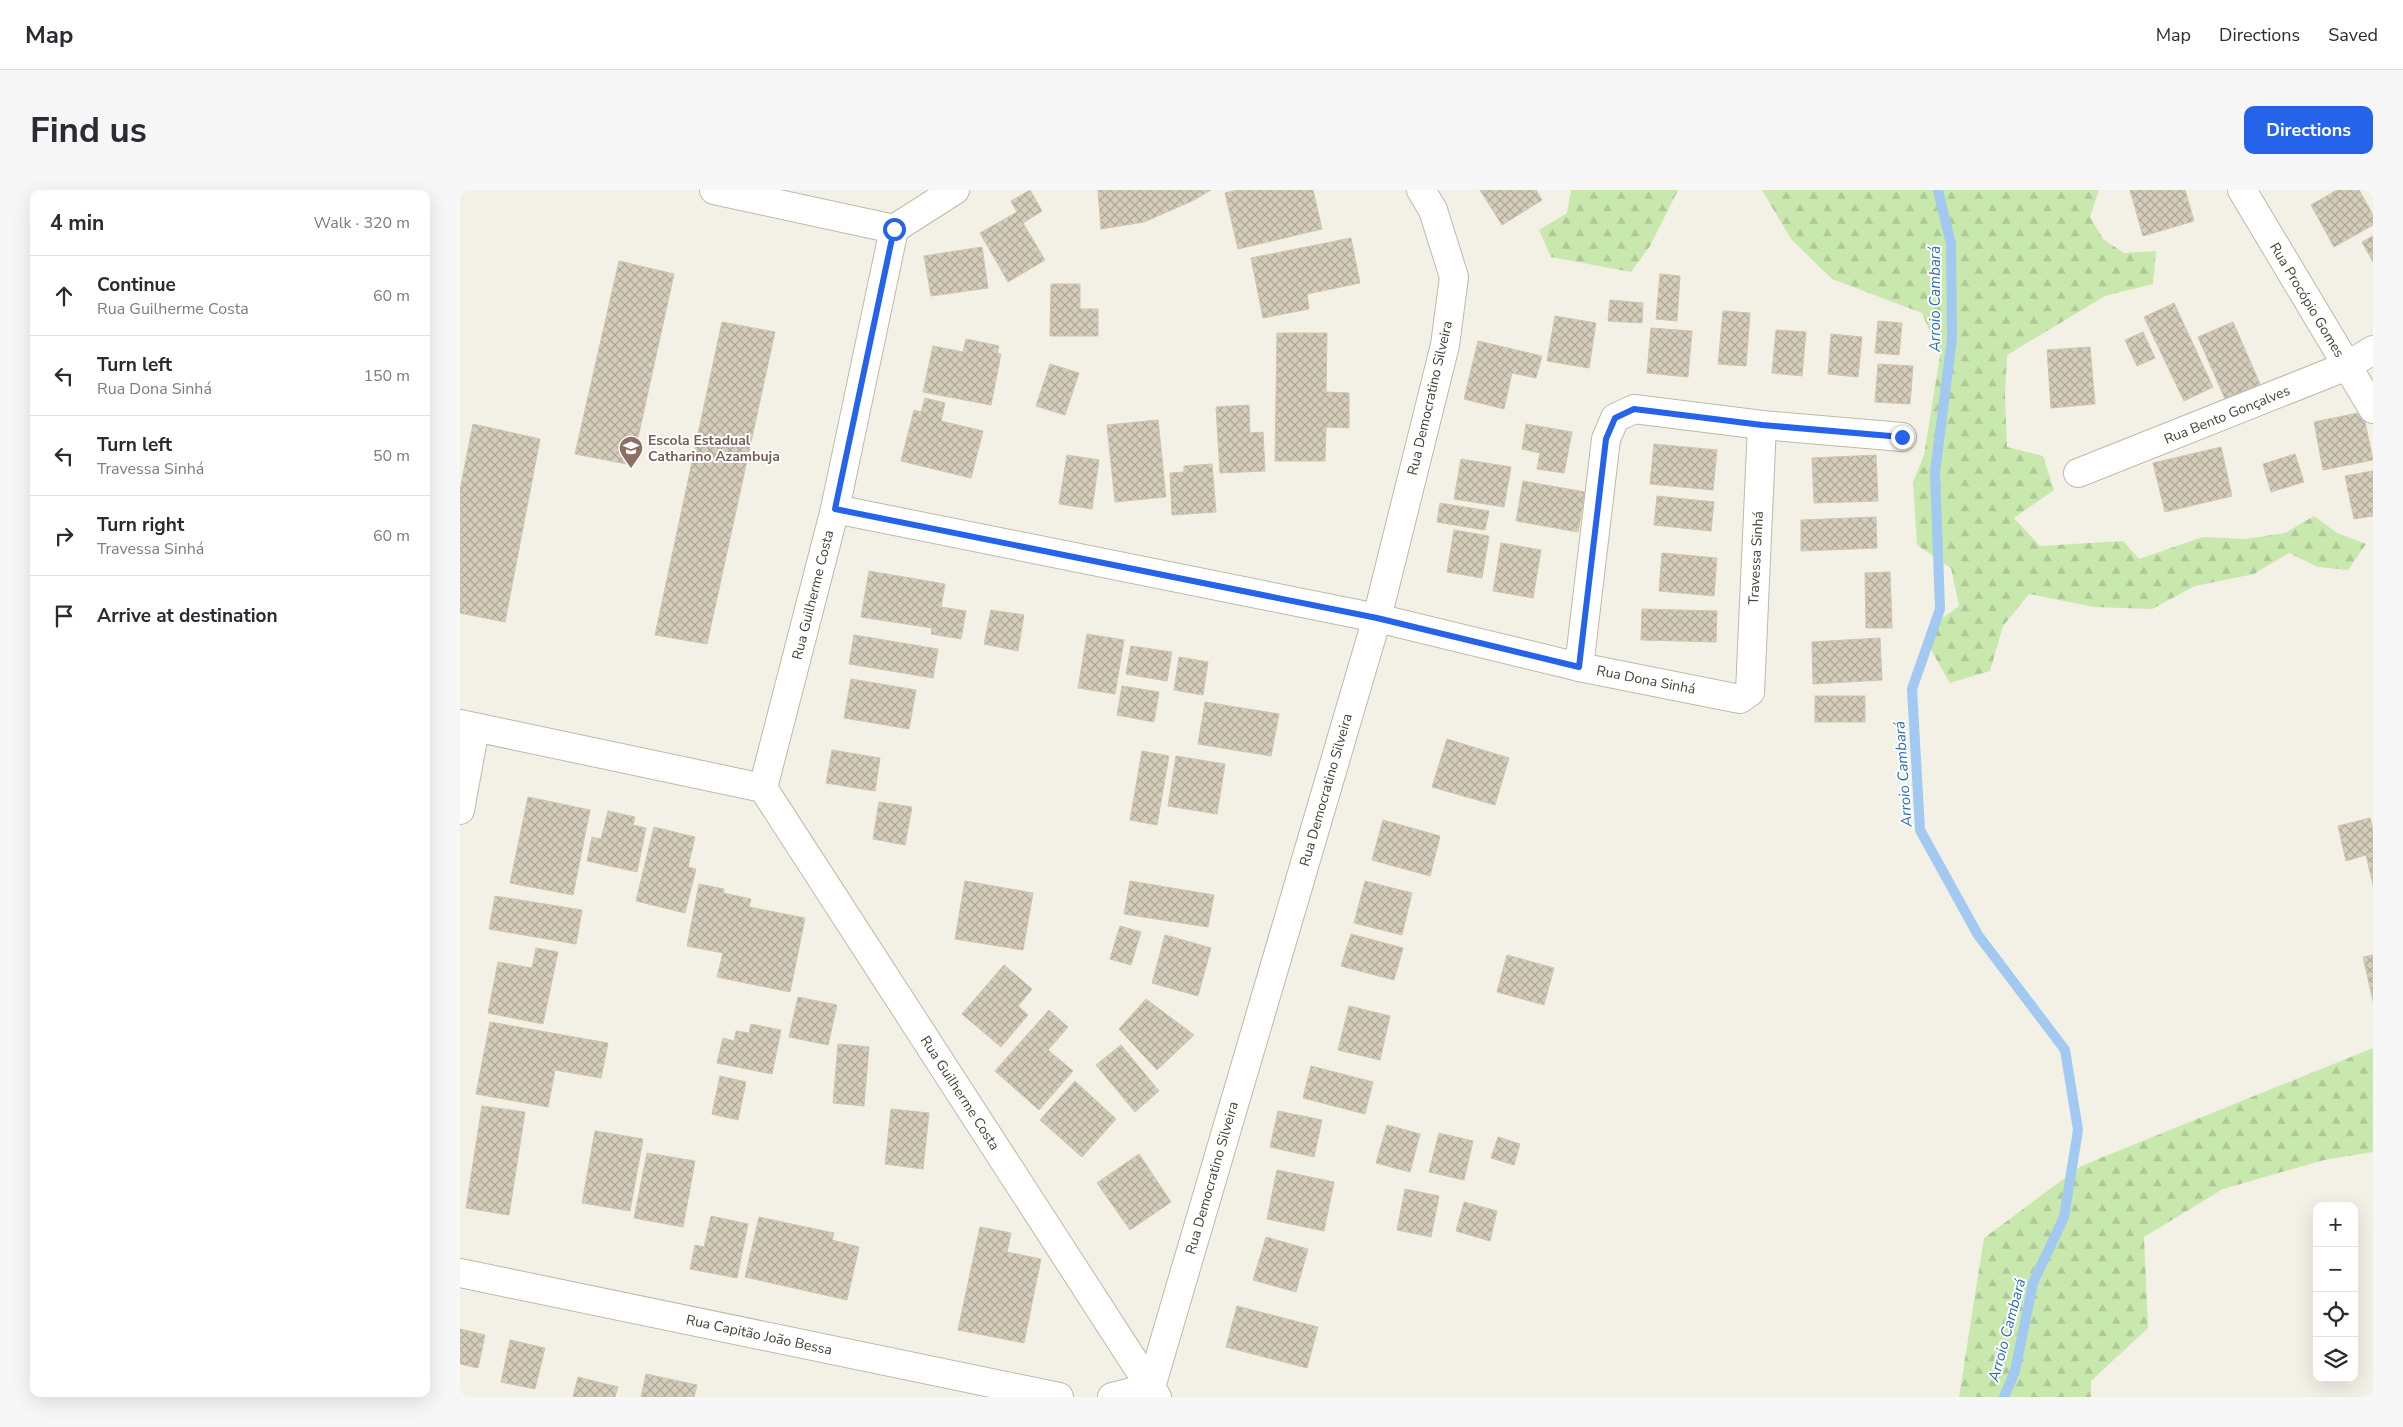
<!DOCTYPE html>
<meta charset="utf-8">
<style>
body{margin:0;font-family:"Nunito Sans",sans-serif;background:#f7f7f7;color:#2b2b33}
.controls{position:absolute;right:15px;bottom:15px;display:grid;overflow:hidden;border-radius:10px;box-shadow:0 5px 20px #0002}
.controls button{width:45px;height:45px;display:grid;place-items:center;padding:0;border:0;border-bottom:1px solid #e1e1e2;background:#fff;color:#2b2b33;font:25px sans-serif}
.stop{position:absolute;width:15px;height:15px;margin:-11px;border:4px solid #2563eb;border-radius:50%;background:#fff}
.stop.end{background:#2563eb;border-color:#fff;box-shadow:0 1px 5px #0008}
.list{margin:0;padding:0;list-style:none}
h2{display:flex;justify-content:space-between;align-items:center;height:65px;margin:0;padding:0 20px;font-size:21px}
h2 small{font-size:16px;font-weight:400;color:#7c7c81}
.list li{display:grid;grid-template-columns:32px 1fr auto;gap:15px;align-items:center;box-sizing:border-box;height:80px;padding:0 20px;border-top:1px solid #e1e1e2}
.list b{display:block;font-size:19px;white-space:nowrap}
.list p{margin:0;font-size:16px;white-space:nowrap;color:#7c7c81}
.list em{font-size:16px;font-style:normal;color:#7c7c81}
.icon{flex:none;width:28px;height:28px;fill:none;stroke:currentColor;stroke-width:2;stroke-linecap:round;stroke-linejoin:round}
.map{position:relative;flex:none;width:1913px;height:1207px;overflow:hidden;border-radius:10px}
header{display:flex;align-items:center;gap:30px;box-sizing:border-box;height:70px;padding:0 25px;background:#fff;border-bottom:1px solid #e1e1e2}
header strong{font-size:24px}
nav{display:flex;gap:28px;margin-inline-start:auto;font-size:18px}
.intro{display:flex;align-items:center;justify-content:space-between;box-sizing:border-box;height:120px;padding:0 30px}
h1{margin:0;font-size:35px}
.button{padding:12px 22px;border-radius:10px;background:#2563eb;color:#fff;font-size:18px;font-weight:700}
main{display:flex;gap:30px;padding:0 30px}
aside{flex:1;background:#fff;border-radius:10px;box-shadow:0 5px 20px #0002}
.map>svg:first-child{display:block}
.forest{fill:url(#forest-firs)}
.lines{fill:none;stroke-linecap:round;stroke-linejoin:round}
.stream{stroke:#a1c9f1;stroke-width:10}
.building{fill:url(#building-cross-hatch);stroke:#d0c6ae}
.minor-casing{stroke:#bfb9a8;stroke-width:30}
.minor{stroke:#fff;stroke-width:28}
.route{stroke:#2563eb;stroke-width:6}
.labels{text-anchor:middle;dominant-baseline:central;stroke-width:4;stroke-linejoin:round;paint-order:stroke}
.street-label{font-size:14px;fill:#464135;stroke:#fff}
.education-label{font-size:14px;font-weight:bold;fill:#785e54;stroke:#fff;text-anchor:start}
.water-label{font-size:15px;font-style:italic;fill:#2e6eb2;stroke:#fff}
</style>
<header>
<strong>Map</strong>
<nav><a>Map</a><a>Directions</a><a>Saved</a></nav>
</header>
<div class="intro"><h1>Find us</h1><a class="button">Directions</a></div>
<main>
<aside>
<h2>4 min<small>Walk · 320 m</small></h2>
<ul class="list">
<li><svg class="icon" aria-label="ahead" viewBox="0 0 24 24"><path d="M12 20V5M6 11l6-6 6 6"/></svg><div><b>Continue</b><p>Rua Guilherme Costa</p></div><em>60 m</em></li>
<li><svg class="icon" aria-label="left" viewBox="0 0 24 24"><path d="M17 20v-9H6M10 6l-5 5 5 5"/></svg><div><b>Turn left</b><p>Rua Dona Sinhá</p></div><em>150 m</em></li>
<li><svg class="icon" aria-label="left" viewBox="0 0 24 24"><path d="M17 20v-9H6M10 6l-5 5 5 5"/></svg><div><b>Turn left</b><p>Travessa Sinhá</p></div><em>50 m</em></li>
<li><svg class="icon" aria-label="right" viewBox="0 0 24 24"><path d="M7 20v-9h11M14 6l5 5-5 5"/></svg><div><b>Turn right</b><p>Travessa Sinhá</p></div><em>60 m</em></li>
<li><svg class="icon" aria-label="arrive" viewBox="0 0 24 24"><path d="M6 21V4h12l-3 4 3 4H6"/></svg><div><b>Arrive at destination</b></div></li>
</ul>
</aside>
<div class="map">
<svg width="1913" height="1207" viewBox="0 0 1913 1207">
<defs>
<pattern id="forest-firs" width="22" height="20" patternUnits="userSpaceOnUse" patternTransform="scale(1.25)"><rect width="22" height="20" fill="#c9e8ae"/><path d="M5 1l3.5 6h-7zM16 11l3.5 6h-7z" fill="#aec896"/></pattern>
<pattern id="building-cross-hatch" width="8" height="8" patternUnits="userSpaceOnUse" patternTransform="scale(1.25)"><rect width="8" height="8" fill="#d5cdbb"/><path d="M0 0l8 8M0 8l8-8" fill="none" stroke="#afa899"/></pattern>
</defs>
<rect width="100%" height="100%" fill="#f3f0e6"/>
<g class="forest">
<polygon points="1111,0 1218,0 1190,56 1171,82 1091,67 1079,40 1107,23"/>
<polygon points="1302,0 1639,0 1630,27 1643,49 1664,63 1696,61 1693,94 1645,106 1547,165 1545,205 1547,257 1583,266 1594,300 1554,328 1580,356 1663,351 1679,369 1743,347 1786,349 1825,343 1854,326 1877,343 1906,354 1888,380 1858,377 1829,363 1794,384 1735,396 1692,419 1634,417 1569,404 1543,436 1530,481 1490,493 1471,460 1472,436 1499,416 1491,378 1457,355 1453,292 1464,265 1480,166 1462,123 1372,89 1331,49"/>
<polygon points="1913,858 1913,962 1864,970 1763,999 1684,1047 1688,1138 1631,1191 1631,1207 1499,1207 1524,1048 1621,976"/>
</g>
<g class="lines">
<polyline class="stream" points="1478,0 1491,54 1492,148 1475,282 1480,419 1452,499 1460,640 1518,745 1605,860 1618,940 1604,1027 1573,1093 1555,1181 1544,1207"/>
</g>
<g class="building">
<polygon points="570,0 582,21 563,33 585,70 548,92 520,43 557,22 551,11"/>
<polygon points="638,0 751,0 732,11 684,32 641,39"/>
<polygon points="777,0 853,0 862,39 778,59 765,3"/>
<polygon points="1020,0 1076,0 1082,10 1042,35"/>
<polygon points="1670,0 1725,0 1734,31 1683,46"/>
<polygon points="1877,0 1899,0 1913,25 1913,35 1874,57 1851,15"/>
<polygon points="1913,46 1913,72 1902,52"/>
<polygon points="891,48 900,93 847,104 849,119 803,128 791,68"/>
<polygon points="522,57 528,98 471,106 464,66"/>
<polygon points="159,71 214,84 172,275 115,264"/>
<polygon points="1200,84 1220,86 1217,131 1196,129"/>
<polygon points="591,94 620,94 620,119 638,119 638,146 590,146"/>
<polygon points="1150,110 1183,113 1182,133 1148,131"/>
<polygon points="1714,113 1753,197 1724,211 1684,127"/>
<polygon points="1263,121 1290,123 1286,176 1258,174"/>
<polygon points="1095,126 1136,133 1129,178 1087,171"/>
<polygon points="1418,131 1442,133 1439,165 1415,163"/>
<polygon points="262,132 315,142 247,454 195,445"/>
<polygon points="1773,132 1800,194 1765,209 1738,147"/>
<polygon points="1191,138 1232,141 1228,187 1187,183"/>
<polygon points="1316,140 1346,142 1342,186 1312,183"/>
<polygon points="1683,142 1695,168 1677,176 1665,150"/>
<polygon points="817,143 867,143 866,202 889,203 889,238 866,237 865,271 815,271"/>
<polygon points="1371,144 1402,147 1398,187 1368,184"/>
<polygon points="506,149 539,156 537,163 541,164 531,215 463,202 473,156 503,162"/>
<polygon points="1018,151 1082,166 1076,188 1052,183 1044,219 1004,209"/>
<polygon points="1630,157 1635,214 1591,218 1587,160"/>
<polygon points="590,174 619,183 605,225 576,216"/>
<polygon points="1418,174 1453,176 1450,214 1415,212"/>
<polygon points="465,208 485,213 481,231 523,241 511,288 441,271 454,220 461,222"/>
<polygon points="789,215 790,243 803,242 805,281 760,283 756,217"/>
<polygon points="1903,222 1913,270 1863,280 1854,232"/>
<polygon points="698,230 706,307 655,312 647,235"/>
<polygon points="13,234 80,249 45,432 0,423 0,300"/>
<polygon points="1066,234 1112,242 1104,283 1077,279 1080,263 1062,259"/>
<polygon points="1194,254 1257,260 1253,300 1190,294"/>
<polygon points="1761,257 1772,306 1705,322 1693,273"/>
<polygon points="1835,264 1844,292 1811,302 1803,274"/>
<polygon points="607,265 639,270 632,319 599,314"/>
<polygon points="1416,265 1418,311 1354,313 1352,268"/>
<polygon points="1001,269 1051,277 1044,317 994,309"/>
<polygon points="752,274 756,322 712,325 710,283 724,282 724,276"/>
<polygon points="1913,281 1913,326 1894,329 1885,286"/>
<polygon points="1063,291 1125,302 1118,342 1056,331"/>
<polygon points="1197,306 1254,312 1251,341 1194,335"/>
<polygon points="980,313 1029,321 1025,340 977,332"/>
<polygon points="1416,327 1417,358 1341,361 1341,330"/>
<polygon points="994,340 1029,346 1022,388 987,382"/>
<polygon points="1041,353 1081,360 1073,408 1033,401"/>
<polygon points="1202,363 1257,368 1254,406 1199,401"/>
<polygon points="409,381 485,394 481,417 506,421 501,449 471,444 472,438 401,427"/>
<polygon points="1430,382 1432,438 1406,438 1405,383"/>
<polygon points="1182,419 1257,421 1256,452 1181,450"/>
<polygon points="531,420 564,425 558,461 524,454"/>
<polygon points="627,444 664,450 655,504 618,498"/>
<polygon points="394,445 478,459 473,488 389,474"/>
<polygon points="1420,448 1422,490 1353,494 1352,452"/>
<polygon points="671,456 712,462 707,491 666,484"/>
<polygon points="719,467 748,472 743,505 714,500"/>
<polygon points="391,489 456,500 449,539 384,528"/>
<polygon points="662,496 699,502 694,532 657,525"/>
<rect x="1355" y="506" width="50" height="26"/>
<polygon points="745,512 819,524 811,566 738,554"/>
<polygon points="987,549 1049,568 1035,615 972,597"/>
<polygon points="372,560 420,568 415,601 366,593"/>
<polygon points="682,561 709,566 697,635 670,630"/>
<polygon points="716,566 765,574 757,624 708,616"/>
<polygon points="68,607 130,620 113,705 50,693"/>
<polygon points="419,612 452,617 445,655 413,649"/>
<polygon points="148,621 175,627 173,635 186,638 177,682 127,671 132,647 141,649"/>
<polygon points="1910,628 1913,639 1913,695 1906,665 1886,671 1878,636"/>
<polygon points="923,630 980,646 970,686 912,670"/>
<polygon points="194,637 235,647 228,677 236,679 225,723 176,711"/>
<polygon points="505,691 573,703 563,760 495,749"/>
<polygon points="670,691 754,705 748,737 664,724"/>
<polygon points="905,691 952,703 942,745 894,733"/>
<polygon points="239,694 264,699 263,703 291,709 289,717 345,728 330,802 257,787 263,763 227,756"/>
<polygon points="35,706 122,720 116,754 29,739"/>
<polygon points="660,736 681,742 671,775 650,769"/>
<polygon points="891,744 943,758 934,790 881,776"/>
<polygon points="705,745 751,758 738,806 692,793"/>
<polygon points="76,758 98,762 83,834 28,823 38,772 72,778"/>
<polygon points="1047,765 1094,778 1084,815 1037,802"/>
<polygon points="1913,765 1913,811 1903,767"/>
<polygon points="544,775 572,799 558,816 568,825 541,857 502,824"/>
<polygon points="338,807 377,815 368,855 329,847"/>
<polygon points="686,809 734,845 697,880 659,839"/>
<polygon points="889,816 930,826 920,870 878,860"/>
<polygon points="589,820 608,837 588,860 613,881 579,920 535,881"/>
<polygon points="30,832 148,853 141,888 95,880 88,917 16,904"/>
<polygon points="291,834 321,840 312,884 257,873 263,848 274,851 276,841 289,843"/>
<polygon points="378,854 409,857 404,916 373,913"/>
<polygon points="661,855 699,901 675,922 636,875"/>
<polygon points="851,876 913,892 905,924 843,908"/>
<polygon points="260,886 286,892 278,930 252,924"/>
<polygon points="615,891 656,929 622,967 580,930"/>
<polygon points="22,916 65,922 49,1025 6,1018"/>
<polygon points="431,919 469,923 463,979 425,974"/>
<polygon points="818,921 862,930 854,967 810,957"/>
<polygon points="927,935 960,944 950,982 916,973"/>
<polygon points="135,941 183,949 170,1021 122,1013"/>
<polygon points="979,943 1013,951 1004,990 969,982"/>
<polygon points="1038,947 1060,954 1054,975 1031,968"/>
<polygon points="187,963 235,971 223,1037 174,1028"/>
<polygon points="679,964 711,1012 670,1040 637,993"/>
<polygon points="817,980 874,992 864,1041 807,1029"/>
<polygon points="945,999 979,1006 971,1047 937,1040"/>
<polygon points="1004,1012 1037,1021 1030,1051 996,1041"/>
<polygon points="251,1026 288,1034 277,1088 230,1079 235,1055 244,1057"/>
<polygon points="299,1027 374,1043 372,1050 399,1057 387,1110 285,1087"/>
<polygon points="520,1037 551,1043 547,1062 581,1069 564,1153 498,1140"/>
<polygon points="806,1047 848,1059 836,1102 793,1090"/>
<polygon points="777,1116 858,1137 847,1178 766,1157"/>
<polygon points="0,1139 25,1145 18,1178 0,1174"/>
<polygon points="50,1150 85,1158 75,1199 41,1192"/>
<polygon points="186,1184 237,1195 234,1207 181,1207"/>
<polygon points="118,1187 158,1197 155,1207 113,1207"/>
</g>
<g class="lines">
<defs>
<g id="minor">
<polyline points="254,0 434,39 375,319 303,598"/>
<polyline points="1782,0 1913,219"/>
<polyline points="434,39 495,0"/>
<polyline points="1618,283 1887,176 1913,160"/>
<polyline points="375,319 917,428 1119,477 1280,509 1290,502 1302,235"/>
<polyline points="1119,477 1146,249 1155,228 1174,219 1302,235 1442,247"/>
<polyline points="0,534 303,598 697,1207"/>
<polyline points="0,620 15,538"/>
<polyline points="0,1083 599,1207"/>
<polyline points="652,1207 691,1197 917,428 985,155 994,87 973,20 961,0"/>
</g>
</defs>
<use href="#minor" class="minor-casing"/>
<use href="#minor" class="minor"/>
</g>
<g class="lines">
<polyline class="route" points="434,39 375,319 917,428 1119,477 1146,249 1155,228 1174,219 1302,235 1442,247"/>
</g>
<defs>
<symbol id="school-pin" viewBox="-11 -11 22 30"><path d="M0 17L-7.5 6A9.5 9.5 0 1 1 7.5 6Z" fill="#8d6e63" stroke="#fff"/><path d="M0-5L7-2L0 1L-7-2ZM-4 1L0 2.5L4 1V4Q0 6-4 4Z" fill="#fff"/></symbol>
</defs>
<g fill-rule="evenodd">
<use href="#school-pin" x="157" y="244" width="28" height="38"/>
</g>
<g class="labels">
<g class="street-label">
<text transform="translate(1847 110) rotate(59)">Rua Procópio Gomes</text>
<text transform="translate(970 208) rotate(-77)">Rua Democratino Silveira</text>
<text transform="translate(1767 225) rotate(-22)">Rua Bento Gonçalves</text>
<text transform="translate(1296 368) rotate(-87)">Travessa Sinhá</text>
<text transform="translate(353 405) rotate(-76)">Rua Guilherme Costa</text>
<text transform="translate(1186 490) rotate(11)">Rua Dona Sinhá</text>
<text transform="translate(866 600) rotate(-74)">Rua Democratino Silveira</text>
<text transform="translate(500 903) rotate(57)">Rua Guilherme Costa</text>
<text transform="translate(752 988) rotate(-74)">Rua Democratino Silveira</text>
<text transform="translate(299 1145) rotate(12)">Rua Capitão João Bessa</text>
</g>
<g class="education-label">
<text x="188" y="250">Escola Estadual<tspan x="188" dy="16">Catharino Azambuja</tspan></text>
</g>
<g class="water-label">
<text transform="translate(1475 109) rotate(-90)">Arroio Cambará</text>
<text transform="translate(1443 584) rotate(-94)">Arroio Cambará</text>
<text transform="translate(1547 1140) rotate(-75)">Arroio Cambará</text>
</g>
</g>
</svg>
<div class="controls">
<button>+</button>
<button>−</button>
<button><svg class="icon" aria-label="locate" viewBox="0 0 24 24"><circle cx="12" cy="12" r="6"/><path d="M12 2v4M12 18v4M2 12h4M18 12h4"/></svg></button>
<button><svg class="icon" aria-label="layers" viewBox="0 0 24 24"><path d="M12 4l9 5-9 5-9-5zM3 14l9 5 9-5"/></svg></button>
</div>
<div class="stop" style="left:434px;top:39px"></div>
<div class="stop end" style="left:1442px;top:247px"></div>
</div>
</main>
